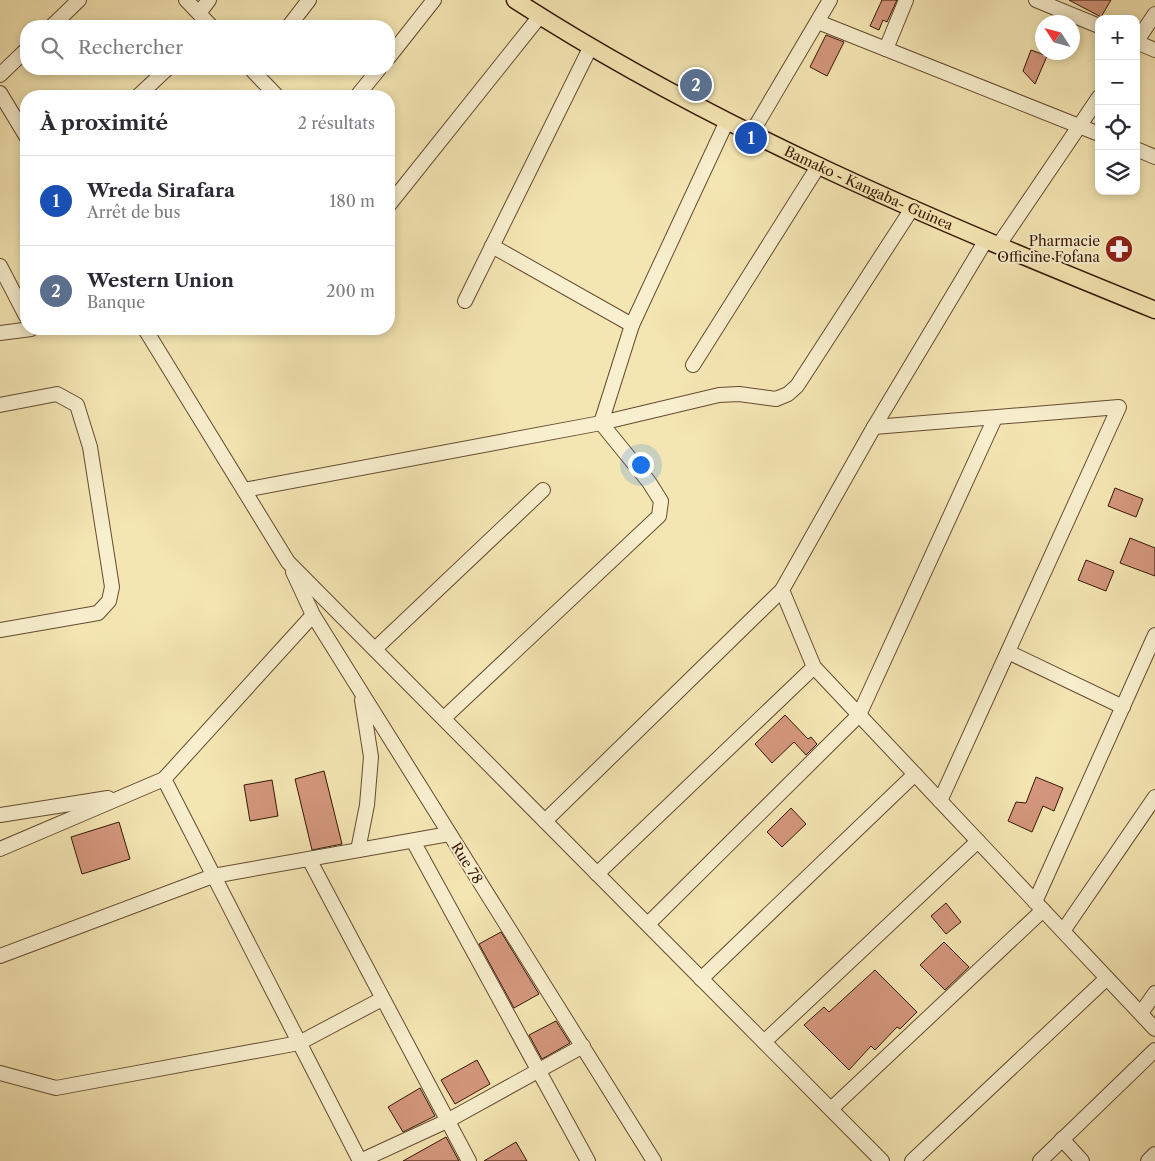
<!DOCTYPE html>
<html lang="fr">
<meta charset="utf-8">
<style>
body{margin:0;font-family:"Libre Caslon Text",serif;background:#f7f7f7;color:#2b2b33}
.controls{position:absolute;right:15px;top:15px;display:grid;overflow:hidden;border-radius:10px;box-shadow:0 2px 8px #0003}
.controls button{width:45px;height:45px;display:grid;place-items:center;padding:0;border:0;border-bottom:1px solid #e1e1e2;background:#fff;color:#2b2b33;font:25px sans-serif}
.compass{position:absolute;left:1035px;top:15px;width:45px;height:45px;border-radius:50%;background:#fff;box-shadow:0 2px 8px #0003;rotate:306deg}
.you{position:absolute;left:640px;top:464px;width:18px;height:18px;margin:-12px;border:4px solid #fff;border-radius:50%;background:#1a73e8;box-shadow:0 0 0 8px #1a73e833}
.badge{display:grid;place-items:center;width:32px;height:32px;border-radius:50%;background:#8f2418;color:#fff;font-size:16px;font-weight:700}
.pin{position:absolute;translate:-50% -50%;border:2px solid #fff;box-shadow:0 1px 5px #0006}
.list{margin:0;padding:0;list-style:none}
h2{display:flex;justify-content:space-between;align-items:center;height:65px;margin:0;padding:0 20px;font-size:21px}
h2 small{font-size:16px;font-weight:400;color:#7c7c81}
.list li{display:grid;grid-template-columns:32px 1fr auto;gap:15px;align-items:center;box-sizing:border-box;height:90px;padding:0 20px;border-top:1px solid #e1e1e2}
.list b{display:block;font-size:19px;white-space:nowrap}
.list p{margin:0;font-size:16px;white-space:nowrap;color:#7c7c81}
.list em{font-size:16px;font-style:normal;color:#7c7c81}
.icon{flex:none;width:28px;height:28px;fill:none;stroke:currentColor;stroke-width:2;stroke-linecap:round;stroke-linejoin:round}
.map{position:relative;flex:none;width:1155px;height:1161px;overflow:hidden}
.search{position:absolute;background:#fff;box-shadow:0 2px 8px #0003;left:20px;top:20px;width:375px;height:55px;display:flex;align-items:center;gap:12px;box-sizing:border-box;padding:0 18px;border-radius:20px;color:#7c7c81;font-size:19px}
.panel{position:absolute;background:#fff;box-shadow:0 2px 8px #0003;left:20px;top:90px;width:375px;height:245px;border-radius:20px}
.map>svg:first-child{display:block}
.building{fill:#d4977d;stroke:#371706}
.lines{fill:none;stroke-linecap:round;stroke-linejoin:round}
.minor-casing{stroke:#664b31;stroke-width:16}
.major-casing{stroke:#371706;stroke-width:19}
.minor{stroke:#f8efce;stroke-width:14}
.major{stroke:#f4e6b3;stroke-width:16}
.labels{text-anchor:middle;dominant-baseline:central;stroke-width:4;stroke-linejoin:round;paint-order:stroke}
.street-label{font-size:14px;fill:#371706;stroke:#f8efce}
.poi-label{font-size:14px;fill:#371706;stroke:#f8efce;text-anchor:end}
</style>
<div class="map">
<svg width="1155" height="1161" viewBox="0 0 1155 1161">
<rect width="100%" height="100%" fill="#f4e6b3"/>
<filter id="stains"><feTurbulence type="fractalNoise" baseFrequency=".004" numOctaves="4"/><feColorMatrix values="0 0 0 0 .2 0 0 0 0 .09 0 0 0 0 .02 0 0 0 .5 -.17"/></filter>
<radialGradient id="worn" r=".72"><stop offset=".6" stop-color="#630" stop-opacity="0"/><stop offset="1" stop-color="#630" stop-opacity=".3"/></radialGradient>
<g class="building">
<polygon points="882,0 897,0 887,22 883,20 879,30 870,26"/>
<polygon points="1069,0 1111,0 1101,17"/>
<polygon points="826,35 844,42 827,76 810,67"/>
<polygon points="1031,50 1047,56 1035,84 1023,71"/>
<polygon points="1115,488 1143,499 1136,517 1108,506"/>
<polygon points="1130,538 1155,548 1155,576 1120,563"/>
<polygon points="1086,560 1114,571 1106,591 1078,580"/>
<polygon points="785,715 808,739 811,737 817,744 806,755 794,742 772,763 755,744"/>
<polygon points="324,771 342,844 312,850 295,779"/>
<polygon points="1036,777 1063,788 1054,811 1043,806 1032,832 1008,821 1016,802 1026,803"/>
<polygon points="272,780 278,816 250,821 244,785"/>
<polygon points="791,808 806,824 782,847 767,832"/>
<polygon points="119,822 130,859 82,874 71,837"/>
<polygon points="946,903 961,922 946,934 931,916"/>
<polygon points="501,932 539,994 514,1008 479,944"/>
<polygon points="944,942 969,967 945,990 920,965"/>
<polygon points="875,970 917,1012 900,1029 897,1027 875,1050 871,1046 849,1070 804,1025 824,1007 829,1012"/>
<polygon points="556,1021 570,1043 542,1059 529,1035"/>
<polygon points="477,1060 490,1084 455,1104 441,1080"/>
<polygon points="420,1088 435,1116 403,1132 388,1107"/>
<polygon points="446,1137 459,1161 403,1161"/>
<polygon points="516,1142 527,1161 484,1161"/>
</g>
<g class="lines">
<defs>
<g id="minor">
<polyline points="186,0 211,26"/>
<polyline points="1036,0 1099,26"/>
<polyline points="199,13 209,0"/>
<polyline points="818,22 1099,134"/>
<polyline points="52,26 79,0"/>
<polyline points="289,26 309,0"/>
<polyline points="1136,42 1155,14"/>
<polyline points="1136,42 1155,50"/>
<polyline points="886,49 906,0"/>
<polyline points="389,57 434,0"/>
<polyline points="251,69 277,96"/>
<polyline points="0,75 26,50"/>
<polyline points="0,93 26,136"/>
<polyline points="138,96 167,69"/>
<polyline points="357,96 379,69"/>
<polyline points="751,134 830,0"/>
<polyline points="1136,149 1155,157"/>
<polyline points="389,205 540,16"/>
<polyline points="492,246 632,325"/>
<polyline points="998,246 1099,97"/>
<polyline points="0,266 26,316"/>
<polyline points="465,301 590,48"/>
<polyline points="145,329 288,562 882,1161"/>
<polyline points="0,333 31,329"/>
<polyline points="693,365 819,165"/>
<polyline points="0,405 57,394 77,405 90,447 112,587 109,601 98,613 0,630"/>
<polyline points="874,427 1119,407 940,801"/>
<polyline points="244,490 601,423 719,395 739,394 776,399 788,394 797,386 913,207"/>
<polyline points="293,572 313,615 654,1161"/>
<polyline points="782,590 814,667 1155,1029"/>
<polyline points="375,649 543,490"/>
<polyline points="1008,652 1123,707"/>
<polyline points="444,718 659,516 661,501 649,482 601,423 632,325 727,121"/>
<polyline points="164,779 360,1161"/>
<polyline points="0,815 108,798"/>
<polyline points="545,821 782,590 874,427 986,240"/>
<polyline points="413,841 588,1161"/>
<polyline points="0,849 164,779 313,615"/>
<polyline points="358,850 367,805 371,757 362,700"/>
<polyline points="309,859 469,1161"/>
<polyline points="597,874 814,667"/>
<polyline points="1035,902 1155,635"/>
<polyline points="648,924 859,715 995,418"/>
<polyline points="1063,931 1155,797"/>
<polyline points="0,956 213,876 449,834"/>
<polyline points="701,979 915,774"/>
<polyline points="1141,1013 1155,993"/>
<polyline points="764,1042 978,841"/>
<polyline points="0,1073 56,1088 299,1043 382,999"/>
<polyline points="831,1109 1043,910"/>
<polyline points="1062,1139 1082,1161"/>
<polyline points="360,1161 447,1121 583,1046"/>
<polyline points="912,1161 1107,978"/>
<polyline points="1040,1161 1155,1050"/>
<polyline points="1148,1161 1155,1154"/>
</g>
<g id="major">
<path id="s1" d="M515,0C714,129 936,221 1155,310"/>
</g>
</defs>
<use href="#minor" class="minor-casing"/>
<use href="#major" class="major-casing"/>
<use href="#minor" class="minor"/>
<use href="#major" class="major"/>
</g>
<defs>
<symbol id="pharmacy-disc" viewBox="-11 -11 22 22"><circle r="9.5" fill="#8f2418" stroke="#f8efce"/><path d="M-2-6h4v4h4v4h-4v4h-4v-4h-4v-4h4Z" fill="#fff"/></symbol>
</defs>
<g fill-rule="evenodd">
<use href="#pharmacy-disc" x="1103" y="233" width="32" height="32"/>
</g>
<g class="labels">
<g class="street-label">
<text stroke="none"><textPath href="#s1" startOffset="401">Bamako - Kangaba- Guinea</textPath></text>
<text transform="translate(467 863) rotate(58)">Rue 78</text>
</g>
<g class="poi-label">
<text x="1100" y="241">Pharmacie<tspan x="1100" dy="16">Officine Fofana</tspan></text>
</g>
</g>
<rect width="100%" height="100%" filter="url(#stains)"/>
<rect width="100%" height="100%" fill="url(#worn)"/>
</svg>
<div class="controls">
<button>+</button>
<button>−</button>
<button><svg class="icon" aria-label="locate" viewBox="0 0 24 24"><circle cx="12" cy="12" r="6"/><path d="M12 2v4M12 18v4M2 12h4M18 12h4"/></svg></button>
<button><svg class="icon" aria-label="layers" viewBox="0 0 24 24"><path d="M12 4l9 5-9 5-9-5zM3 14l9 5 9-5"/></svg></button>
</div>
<svg class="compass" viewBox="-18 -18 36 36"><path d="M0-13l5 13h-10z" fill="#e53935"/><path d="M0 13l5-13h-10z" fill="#7c7c81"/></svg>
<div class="you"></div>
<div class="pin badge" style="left:751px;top:138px;background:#1a4fb4">1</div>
<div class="pin badge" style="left:696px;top:85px;background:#5c6f8a">2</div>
<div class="search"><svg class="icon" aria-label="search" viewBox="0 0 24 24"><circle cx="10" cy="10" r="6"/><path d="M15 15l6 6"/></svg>Rechercher</div>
<section class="panel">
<h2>À proximité<small>2 résultats</small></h2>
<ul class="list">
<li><span class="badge" style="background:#1a4fb4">1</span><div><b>Wreda Sirafara</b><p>Arrêt de bus</p></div><em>180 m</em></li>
<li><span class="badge" style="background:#5c6f8a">2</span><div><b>Western Union</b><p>Banque</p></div><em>200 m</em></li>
</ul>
</section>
</div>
